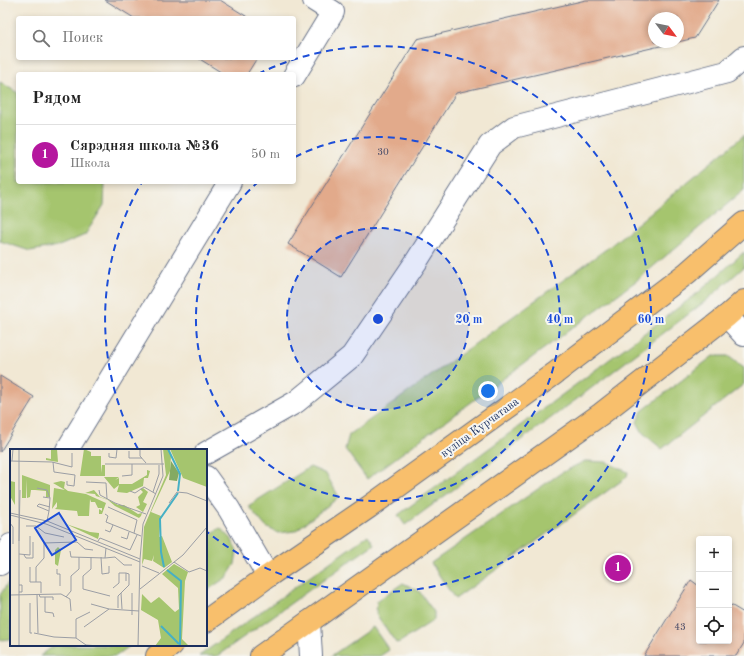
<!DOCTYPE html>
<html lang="ru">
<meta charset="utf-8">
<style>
body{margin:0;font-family:"Old Standard TT",serif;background:#f2f2f2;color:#222}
.controls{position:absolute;right:12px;bottom:12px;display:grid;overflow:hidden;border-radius:4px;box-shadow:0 2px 6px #0003}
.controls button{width:36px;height:36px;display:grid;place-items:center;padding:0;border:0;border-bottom:1px solid #e0e0e0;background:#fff;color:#222;font:20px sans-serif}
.compass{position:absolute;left:648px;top:12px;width:36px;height:36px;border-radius:50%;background:#fff;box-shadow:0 2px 6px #0003;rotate:122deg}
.you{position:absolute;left:488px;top:391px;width:14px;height:14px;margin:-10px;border:3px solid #fff;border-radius:50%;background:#1a73e8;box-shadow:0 0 0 6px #1a73e833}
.badge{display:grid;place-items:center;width:26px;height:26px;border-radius:50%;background:#b5179e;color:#fff;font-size:13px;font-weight:700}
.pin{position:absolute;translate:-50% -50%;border:2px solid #fff;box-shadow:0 1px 4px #0006}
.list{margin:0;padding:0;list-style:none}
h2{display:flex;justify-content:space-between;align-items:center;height:52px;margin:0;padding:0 16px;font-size:17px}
h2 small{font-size:13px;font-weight:400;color:#767676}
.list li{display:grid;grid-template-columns:26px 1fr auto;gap:12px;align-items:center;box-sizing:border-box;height:60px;padding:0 16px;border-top:1px solid #e0e0e0}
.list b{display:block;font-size:15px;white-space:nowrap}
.list p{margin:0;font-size:13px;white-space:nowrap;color:#767676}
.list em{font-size:13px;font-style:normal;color:#767676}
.icon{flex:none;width:22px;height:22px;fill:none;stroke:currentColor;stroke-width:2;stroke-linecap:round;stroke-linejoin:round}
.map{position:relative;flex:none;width:744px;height:656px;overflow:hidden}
.search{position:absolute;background:#fff;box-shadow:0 2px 6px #0003;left:16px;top:16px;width:280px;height:44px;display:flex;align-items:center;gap:10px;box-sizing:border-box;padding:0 14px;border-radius:4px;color:#767676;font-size:15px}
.panel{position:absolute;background:#fff;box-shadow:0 2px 6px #0003;left:16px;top:72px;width:280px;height:112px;border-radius:4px}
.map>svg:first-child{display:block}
.green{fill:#a5c56e;stroke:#607a66}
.building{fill:#e2aa8b;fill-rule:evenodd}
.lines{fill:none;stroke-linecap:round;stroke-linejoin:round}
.minor-casing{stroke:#667087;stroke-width:24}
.major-casing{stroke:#667087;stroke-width:24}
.minor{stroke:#fff;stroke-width:22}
.major{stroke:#f8bf6c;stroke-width:22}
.ring{fill:none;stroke:#1d4ed8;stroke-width:2;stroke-dasharray:7 5}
.labels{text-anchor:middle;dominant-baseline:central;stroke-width:4;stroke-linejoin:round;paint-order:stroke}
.number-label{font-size:10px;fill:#4d4e69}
.street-label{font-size:12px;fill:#1b2f5e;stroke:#f6f6f2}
.inset-river{fill:none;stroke:#46b0c5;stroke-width:2}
.inset-road{fill:none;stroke:#9b9ea5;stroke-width:1}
.view{fill:#1d4ed8;fill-opacity:0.15;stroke:#1d4ed8;stroke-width:2}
.inset-edge{fill:none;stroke:#1b2f5e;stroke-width:2}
.centre{fill:#1d4ed8;stroke:#f6f6f2;stroke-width:2}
.ring-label{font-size:12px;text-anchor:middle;font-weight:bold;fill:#1d4ed8;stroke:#f6f6f2;stroke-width:4;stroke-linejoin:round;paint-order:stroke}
</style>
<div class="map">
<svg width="744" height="656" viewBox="0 0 744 656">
<rect width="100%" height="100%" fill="#f6f6f2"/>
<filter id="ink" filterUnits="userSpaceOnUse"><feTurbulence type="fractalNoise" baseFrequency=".025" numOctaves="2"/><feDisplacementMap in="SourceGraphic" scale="8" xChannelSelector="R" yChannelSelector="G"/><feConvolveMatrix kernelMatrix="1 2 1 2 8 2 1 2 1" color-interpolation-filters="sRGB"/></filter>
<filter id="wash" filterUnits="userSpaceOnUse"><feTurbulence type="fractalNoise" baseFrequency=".012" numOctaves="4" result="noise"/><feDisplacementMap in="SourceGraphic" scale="16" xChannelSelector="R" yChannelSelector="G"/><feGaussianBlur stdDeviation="0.9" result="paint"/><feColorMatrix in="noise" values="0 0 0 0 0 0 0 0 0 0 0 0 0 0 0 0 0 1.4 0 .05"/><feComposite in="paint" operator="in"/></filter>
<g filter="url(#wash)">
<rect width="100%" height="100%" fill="#f1e8d4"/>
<g class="green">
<polygon points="0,82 18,93 18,182 105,182 104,205 85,235 59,246 30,251 0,241"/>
<polygon points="744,135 744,190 636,281 367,479 345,449 349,435 609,247"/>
<polygon points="744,252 744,267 707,300 577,399 405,525 398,515 570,389 699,292"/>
<polygon points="713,356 728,356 744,368 744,384 662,449 643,433 637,422 642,411"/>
<polygon points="585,461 606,462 628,472 627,477 455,599 431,563 561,473"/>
<polygon points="310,467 326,474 339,497 295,531 278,533 266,527 248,506"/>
<polygon points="220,528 231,538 237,551 235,564 227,577 206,591 206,537"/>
<polygon points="368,535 374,544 217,656 199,656"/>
<polygon points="11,578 11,639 0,640 0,595"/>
<polygon points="403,583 419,591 434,612 434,620 400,642 396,643 376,614 377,601"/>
<polygon points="373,627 389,650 380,656 331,656"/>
<polygon points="55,645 131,645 116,656 40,656"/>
</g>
<g id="blocks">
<g class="building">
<polygon points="105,0 220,0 249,18 134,18"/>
<path d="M586,0H719L695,38L456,93L341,277L288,244L417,39ZM654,18H678V42H654Z"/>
<polygon points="198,58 257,58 247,74 224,74"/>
<polygon points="0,376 34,397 0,452"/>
<polygon points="691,580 699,586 699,641 729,641 729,604 744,613 744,643 736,656 644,656"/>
</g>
</g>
</g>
<g filter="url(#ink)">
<use href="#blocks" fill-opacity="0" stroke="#667087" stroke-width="1"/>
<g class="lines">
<defs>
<g id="minor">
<polyline points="294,76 333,12 314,0"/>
<polyline points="727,316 744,335"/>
<polyline points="67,450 230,182"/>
<polyline points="206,453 296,402 352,356 416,262 490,145 514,127 727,72 744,57"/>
<polyline points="206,477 229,509 268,576"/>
<polyline points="0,564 11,545"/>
<polyline points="309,622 311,656"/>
</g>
<g id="major">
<polyline points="206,621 268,576 369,507 554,374 687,273 744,223"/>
<polyline points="157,656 172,645"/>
<polyline points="261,656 601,414 727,316 744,301"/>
</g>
</defs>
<use href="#minor" class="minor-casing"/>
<use href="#major" class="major-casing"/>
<use href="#minor" class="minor"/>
<use href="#major" class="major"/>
</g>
</g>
<circle cx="378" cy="319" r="91" fill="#1d4ed8" fill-opacity=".12"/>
<g class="ring">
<circle cx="378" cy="319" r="91"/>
<path d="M295 157A182 182 0 1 1 257 183"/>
<path d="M138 449A273 273 0 0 1 142 182M258 74A273 273 0 1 1 206 531"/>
</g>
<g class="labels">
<g class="number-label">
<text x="383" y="152">30</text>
<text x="680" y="627">43</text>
</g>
<g class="street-label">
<text transform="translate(480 428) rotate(-36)">вуліца Курчатава</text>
</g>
</g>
<g transform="translate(10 449)">
<rect width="197" height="197" fill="#f1e8d4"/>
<path d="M41,0H47L48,13L36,11V9L41,10ZM74,0L81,3V7H91V24L92,16H95V27H70ZM153,0H159L161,7L160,22L141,63L151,67L149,88L152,87L162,113L154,119L143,112L144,106L142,112L134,110L132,116L134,78L156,26ZM160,0H197V38L173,29ZM137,21L140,22L138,29H134L133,37L117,44L107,43L109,36L104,40L94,28H109L105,31L109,29V35H122L137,26ZM12,26L40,36V48H36V42L25,41H21L20,48L17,49L16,30V49H12ZM0,32L5,33V56L0,47ZM51,32L55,33L54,39L58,42L76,45L96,54L92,65H89V60L92,62V59H88L85,53H81L80,50L79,67H68L67,62L45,60L47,58V53L42,60L44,39L55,41L43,34ZM133,39L138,43L133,53L137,55L133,63L126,58L130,56L128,48L133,43L130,40ZM84,41L90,48L99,51L108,56H114L128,65L132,64L131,67L129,69L105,57L98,51L86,47L85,45L75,44ZM56,75L80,83L89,84V86L88,90ZM48,98L51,101L48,117L45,115V101ZM164,115L178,123L175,132L172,190L179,197H145L151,189L148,171L131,161L132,145L141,154L149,148L165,163L169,160L168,139L152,125Z" fill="#a5c56e"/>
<path d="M161,12L169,24L167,32L159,31Z" fill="#84aa61"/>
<path class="inset-river" d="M158,0L170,25L168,42M154,118L151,103L150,70L168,44M157,121L171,132L170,197M151,177L169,195"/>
<path class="inset-road" d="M9,0V197M130,0V7L136,14M119,2V9H132M99,4V8L106,9L107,0M0,12L42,13L62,18V4M2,12L3,0M43,13L44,23L65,26L64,37L57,36V32M95,15H154M112,27L122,26V15M76,33L96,34L97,50M27,39L37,41L40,49M89,41L90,46L105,54L136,65M120,42L125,44L134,38L146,45M143,43L149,25V16M33,48L40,49L39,62M159,54L167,43L177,44L197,52M98,58L127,71L124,84M0,64L37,72L130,110L128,197M95,65L98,67L96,73L131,87M0,66L36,75L130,113M37,72L39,62L27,57L29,55L40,58M0,74L3,78V95M16,77H26L35,84L54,88M95,81L100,83L103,76M111,88L117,90L119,83M9,92L10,41M88,92L90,89L120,101L127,86M60,102L61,108L95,109L96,99M9,105L20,106V87M14,106L16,109H23V93M81,108V120L73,127V140L100,147M91,108L92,125L99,124V117M95,109L105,108L114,116H122M130,110L133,75L153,27L151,0M164,113L179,123L190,119L197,122M132,117L149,124M20,118V133H26V118L34,109V94L67,93L75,100L83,101M47,120V125H50V137M26,133H31V144M9,136H12V143H9M103,139L109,134V124H116M130,140L173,106L197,78M29,145L30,148H43V151M0,146L51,145L60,150L61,162M27,146L28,184M35,148V163L43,164L44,168M56,148L61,142V127L69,120V108M20,154V184H22M81,155L99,160M108,159V147L111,144M112,160L111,144L119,136V125L116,124V132M122,166V144M74,178L99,160L129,162M24,184L44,188L66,189L76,196L89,197M66,189V170L80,163"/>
<path class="view" d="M49,64L66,91L42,106L25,79Z"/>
<rect width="197" height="197" class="inset-edge"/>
</g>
<circle cx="378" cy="319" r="6" class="centre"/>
<g class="ring-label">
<text x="469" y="323">20 m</text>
<text x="560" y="323">40 m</text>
<text x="651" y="323">60 m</text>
</g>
</svg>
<div class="controls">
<button>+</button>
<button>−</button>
<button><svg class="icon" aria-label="locate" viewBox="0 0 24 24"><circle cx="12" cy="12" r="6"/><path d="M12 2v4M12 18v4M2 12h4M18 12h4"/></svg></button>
</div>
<svg class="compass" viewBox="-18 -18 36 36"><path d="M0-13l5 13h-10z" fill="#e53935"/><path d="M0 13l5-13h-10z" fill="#767676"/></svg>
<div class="you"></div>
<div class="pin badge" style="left:618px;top:568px">1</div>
<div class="search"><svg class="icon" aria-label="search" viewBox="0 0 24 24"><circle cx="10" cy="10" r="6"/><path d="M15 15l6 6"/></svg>Поиск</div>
<section class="panel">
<h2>Рядом<small></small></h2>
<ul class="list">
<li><span class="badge">1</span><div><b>Сярэдняя школа №36</b><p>Школа</p></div><em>50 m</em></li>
</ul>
</section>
</div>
